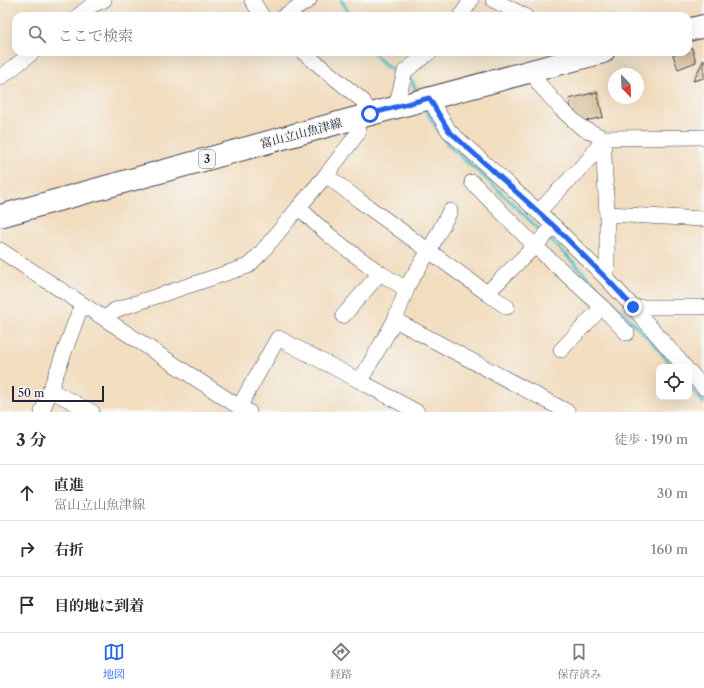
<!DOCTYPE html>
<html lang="ja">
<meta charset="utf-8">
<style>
body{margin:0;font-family:"Libre Caslon Text","Noto Serif JP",serif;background:#f7f7f7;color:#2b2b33}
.controls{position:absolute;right:12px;bottom:12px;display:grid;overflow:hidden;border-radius:8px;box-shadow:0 4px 16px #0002}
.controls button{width:36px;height:36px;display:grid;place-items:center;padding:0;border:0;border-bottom:1px solid #e1e1e2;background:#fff;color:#2b2b33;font:20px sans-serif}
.compass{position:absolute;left:608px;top:68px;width:36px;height:36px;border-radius:50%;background:#fff;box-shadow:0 4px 16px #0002;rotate:157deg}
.scale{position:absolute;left:12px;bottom:10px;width:92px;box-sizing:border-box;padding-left:4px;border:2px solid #22223b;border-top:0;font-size:11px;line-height:14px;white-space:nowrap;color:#22223b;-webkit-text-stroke:3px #f6f6f2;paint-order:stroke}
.stop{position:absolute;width:12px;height:12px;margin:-9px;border:3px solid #2563eb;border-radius:50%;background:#fff}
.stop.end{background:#2563eb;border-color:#fff;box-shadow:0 1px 4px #0008}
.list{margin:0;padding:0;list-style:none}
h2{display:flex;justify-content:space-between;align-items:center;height:52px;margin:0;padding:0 16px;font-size:17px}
h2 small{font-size:13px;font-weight:400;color:#7c7c81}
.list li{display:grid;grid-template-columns:26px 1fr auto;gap:12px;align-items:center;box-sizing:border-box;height:56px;padding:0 16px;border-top:1px solid #e1e1e2}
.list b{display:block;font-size:15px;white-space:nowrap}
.list p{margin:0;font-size:13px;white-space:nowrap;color:#7c7c81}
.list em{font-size:13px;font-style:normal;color:#7c7c81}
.icon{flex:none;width:22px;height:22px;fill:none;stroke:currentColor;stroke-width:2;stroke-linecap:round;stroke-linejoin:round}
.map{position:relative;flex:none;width:704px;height:412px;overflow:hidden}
.search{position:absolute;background:#fff;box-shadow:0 4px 16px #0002;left:12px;right:12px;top:12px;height:44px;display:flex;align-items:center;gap:10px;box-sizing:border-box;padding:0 14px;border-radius:12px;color:#7c7c81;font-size:15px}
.sheet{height:220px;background:#fff}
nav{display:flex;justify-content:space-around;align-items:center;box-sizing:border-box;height:56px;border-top:1px solid #e1e1e2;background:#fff;font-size:11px;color:#7c7c81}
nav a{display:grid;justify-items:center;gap:2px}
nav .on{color:#2563eb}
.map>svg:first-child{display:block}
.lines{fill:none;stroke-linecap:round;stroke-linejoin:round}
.stream{stroke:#51bfc8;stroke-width:3.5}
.building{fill:#d1b083}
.street-casing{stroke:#413e4f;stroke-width:16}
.primary-casing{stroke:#413e4f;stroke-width:24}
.street{stroke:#fff;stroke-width:15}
.primary{stroke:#fff;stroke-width:22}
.route{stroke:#2563eb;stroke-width:5}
.labels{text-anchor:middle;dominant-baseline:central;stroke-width:3;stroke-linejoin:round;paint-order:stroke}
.shield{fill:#f6f6f2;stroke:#626272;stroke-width:1}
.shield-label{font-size:11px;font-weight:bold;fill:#22223b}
.street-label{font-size:12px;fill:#22223b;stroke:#f6f6f2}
</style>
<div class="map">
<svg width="704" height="412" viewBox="0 0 704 412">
<rect width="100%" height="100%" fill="#f6f6f2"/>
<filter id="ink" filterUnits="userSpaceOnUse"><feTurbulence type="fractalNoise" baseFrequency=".025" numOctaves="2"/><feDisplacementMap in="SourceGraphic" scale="8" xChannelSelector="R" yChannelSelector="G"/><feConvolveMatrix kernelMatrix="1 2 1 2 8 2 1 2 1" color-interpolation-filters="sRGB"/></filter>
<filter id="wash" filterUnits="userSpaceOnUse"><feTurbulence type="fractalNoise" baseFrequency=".012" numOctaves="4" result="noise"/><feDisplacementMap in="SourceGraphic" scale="16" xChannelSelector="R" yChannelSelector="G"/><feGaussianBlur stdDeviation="0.9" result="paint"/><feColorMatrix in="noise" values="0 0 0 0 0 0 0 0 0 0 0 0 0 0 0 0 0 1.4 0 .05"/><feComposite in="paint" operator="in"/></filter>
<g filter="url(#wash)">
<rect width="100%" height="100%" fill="#f2ddbf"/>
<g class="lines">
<g class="stream">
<polyline points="341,0 351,16"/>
<polyline points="373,52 386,66 400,74"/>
<polyline points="407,79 412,81 418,94"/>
<polyline points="425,107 430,117 448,145 491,183 543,233"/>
<polyline points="547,237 564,253 654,344 673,367"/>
<polyline points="689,386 704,403"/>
</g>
</g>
<g id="blocks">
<g class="building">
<polygon points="692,48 696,62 678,69 673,55 681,52 688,52 688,49"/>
<polygon points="704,59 704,78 693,81"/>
<polygon points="597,92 603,117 585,121 572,114 569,99"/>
</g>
</g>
</g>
<g filter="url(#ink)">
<use href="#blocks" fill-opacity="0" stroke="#413e4f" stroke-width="1"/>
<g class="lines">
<defs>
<g id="street">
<polyline points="252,0 262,16"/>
<polyline points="493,0 525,16"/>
<polyline points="78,16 92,5 104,0"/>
<polyline points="284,16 309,0"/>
<polyline points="461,16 471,0"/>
<polyline points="303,52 363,101 370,114"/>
<polyline points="533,71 539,84 561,109 581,127 603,138 591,157 538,212"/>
<polyline points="0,78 33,52"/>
<polyline points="429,98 449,131 554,226 607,279 633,307 685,367"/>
<polyline points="396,107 405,71 430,52"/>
<polyline points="326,175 358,133 356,118"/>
<polyline points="472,182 535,246 602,307 627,333"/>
<polyline points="299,207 326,175 360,201 429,251 450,211"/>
<polyline points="607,214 704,219"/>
<polyline points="0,250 239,407 249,412"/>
<polyline points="607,279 607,214 603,138 704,137"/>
<polyline points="487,293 507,307"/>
<polyline points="633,307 704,307"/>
<polyline points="343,316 380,273 406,289"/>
<path d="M105,319L115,310L248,266L261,253L299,207C323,233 352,253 380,273"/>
<polyline points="395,320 568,412"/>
<polyline points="561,350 602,307"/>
<polyline points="689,371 704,388"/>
<polyline points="360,381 417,412"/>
<polyline points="50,390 92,412"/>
<polyline points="239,407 278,338 360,381 395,320 409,283 429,251 487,293 535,246 554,226"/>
<polyline points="42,412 82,304"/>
</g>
<g id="primary">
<polyline points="688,30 704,26"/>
<polyline points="0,216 356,118 603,52"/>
</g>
</defs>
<use href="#street" class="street-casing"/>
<use href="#primary" class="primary-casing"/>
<use href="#street" class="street"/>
<use href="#primary" class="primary"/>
</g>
</g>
<g class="lines" filter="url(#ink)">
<polyline class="route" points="370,114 429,98 449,131 554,226 607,279 633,307"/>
</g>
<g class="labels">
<rect class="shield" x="199" y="150" width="16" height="18" rx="3"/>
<g class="shield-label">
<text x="207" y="159">3</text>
</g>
<g class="street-label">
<text transform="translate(301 133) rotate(-15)">富山立山魚津線</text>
</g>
</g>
</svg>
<div class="controls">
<button><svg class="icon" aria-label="locate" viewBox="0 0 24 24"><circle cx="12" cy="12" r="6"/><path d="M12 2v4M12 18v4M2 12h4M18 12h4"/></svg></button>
</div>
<svg class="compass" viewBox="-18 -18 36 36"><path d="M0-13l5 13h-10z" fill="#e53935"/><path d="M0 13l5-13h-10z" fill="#7c7c81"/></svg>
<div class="scale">50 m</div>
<div class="stop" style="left:370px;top:114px"></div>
<div class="stop end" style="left:633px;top:307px"></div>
<div class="search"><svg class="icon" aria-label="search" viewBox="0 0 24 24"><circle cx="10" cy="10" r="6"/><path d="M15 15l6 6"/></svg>ここで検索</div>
</div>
<section class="sheet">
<h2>3 分<small>徒歩 · 190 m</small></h2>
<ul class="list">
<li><svg class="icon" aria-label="ahead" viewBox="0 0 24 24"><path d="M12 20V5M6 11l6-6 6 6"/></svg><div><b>直進</b><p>富山立山魚津線</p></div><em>30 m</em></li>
<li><svg class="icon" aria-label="right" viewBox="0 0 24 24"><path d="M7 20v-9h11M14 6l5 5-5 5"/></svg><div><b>右折</b></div><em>160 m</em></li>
<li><svg class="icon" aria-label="arrive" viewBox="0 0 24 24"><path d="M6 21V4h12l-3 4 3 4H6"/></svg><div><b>目的地に到着</b></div></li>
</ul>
</section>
<nav>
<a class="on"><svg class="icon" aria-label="map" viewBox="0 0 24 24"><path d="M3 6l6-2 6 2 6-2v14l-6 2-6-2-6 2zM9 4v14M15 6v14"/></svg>地図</a>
<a><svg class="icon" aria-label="directions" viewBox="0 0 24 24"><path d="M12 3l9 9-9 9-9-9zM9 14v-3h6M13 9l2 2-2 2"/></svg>経路</a>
<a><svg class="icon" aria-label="saved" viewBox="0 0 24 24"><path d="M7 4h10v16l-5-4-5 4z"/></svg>保存済み</a>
</nav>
